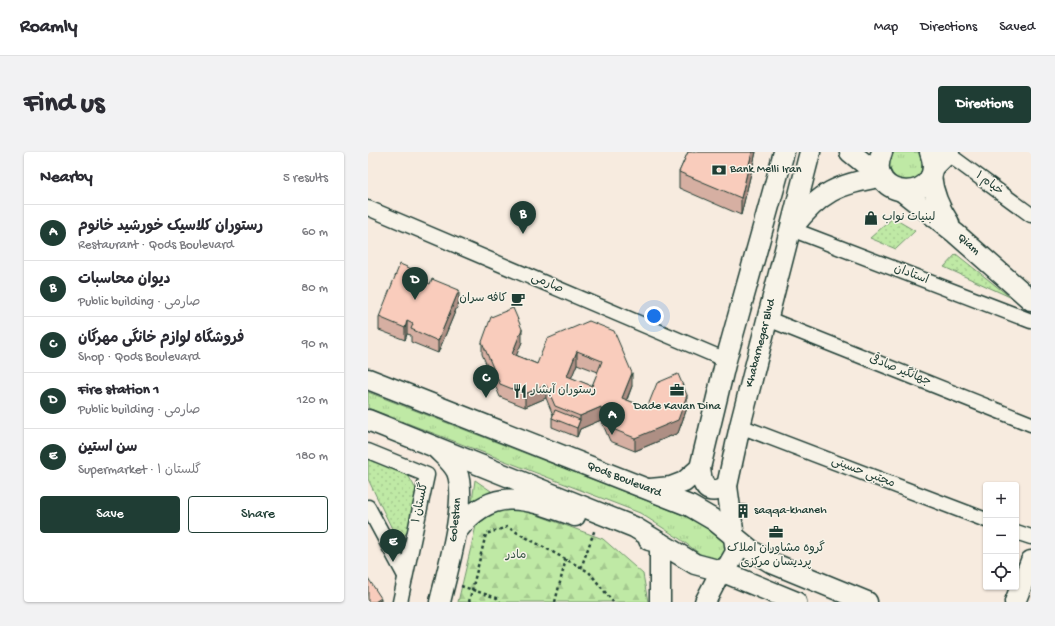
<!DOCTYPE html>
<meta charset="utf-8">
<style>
body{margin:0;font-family:"Gochi Hand","Playpen Sans Arabic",sans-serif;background:#f2f2f3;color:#2b2b33}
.controls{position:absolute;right:12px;bottom:12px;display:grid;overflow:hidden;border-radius:4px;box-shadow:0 1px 3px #0004}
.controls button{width:36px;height:36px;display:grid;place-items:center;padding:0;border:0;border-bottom:1px solid #e1e1e2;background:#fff;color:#2b2b33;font:20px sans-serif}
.you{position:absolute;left:286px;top:164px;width:14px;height:14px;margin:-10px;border:3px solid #fff;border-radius:50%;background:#1a73e8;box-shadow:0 0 0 6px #1a73e833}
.badge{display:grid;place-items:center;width:26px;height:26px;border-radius:50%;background:#1f3d34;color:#fff;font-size:13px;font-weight:700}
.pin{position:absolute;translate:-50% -33px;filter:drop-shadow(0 1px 2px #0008)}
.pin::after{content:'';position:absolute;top:21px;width:14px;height:12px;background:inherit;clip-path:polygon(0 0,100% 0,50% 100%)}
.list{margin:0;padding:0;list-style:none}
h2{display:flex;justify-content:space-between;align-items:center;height:52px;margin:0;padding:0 16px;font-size:17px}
h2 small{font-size:13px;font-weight:400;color:#7c7c81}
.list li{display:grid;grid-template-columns:26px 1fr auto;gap:12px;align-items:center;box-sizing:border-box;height:56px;padding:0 16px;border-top:1px solid #e1e1e2}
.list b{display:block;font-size:15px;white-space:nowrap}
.list p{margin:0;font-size:13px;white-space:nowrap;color:#7c7c81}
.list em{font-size:13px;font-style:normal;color:#7c7c81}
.actions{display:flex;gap:8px;padding:12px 16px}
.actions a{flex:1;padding:9px 0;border:1px solid #1f3d34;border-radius:4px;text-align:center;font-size:14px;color:#1f3d34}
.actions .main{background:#1f3d34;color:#fff}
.icon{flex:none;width:22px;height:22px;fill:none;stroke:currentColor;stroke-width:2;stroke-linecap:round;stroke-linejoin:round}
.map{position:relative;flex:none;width:663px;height:450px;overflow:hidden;border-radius:4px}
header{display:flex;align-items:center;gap:24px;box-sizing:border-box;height:56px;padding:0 20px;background:#fff;border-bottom:1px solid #e1e1e2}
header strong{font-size:19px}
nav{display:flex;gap:22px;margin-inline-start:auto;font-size:14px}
.intro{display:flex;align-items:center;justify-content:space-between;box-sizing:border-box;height:96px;padding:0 24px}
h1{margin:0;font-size:28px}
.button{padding:10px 18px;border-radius:4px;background:#1f3d34;color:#fff;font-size:14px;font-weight:700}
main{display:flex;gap:24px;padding:0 24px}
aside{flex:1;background:#fff;border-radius:4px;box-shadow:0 1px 3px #0004}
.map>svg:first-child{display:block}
.grass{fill:url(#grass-tufts);stroke:#6f936c}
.forest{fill:url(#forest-firs);stroke:#6f936c}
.park{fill:url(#park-dots);stroke:#6f936c}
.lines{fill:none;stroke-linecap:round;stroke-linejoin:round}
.street-casing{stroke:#1f3d34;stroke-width:17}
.secondary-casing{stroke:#1f3d34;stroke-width:23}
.path{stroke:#1f3d34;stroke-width:2.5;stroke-dasharray:3 3;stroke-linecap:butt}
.street{stroke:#f7f3e8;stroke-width:14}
.secondary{stroke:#f7f3e8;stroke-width:20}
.wall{fill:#d6afa2;stroke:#1f3d34;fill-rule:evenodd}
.shaded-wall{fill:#ae8f84;stroke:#1f3d34}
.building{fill:#f9ccbc;stroke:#1f3d34;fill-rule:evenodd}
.labels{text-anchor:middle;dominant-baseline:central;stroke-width:3;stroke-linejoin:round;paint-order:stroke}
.poi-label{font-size:12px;fill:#1f3d34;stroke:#f7f3e8;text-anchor:start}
.street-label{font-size:12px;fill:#1f3d34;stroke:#f7f3e8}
.park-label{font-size:12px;fill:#375745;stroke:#f7f3e8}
</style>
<header>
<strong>Roamly</strong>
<nav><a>Map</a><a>Directions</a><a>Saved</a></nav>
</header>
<div class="intro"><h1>Find us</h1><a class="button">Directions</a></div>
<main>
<aside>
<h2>Nearby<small>5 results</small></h2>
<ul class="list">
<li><span class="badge">A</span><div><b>رستوران کلاسیک خورشید خانوم</b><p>Restaurant · Qods Boulevard</p></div><em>60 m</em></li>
<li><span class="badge">B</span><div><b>دیوان محاسبات</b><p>Public building · صارمی</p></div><em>80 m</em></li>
<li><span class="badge">C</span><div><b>فروشگاه لوازم خانگی مهرگان</b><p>Shop · Qods Boulevard</p></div><em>90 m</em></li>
<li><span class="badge">D</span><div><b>Fire station 1</b><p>Public building · صارمی</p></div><em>120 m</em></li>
<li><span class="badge">E</span><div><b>سن استین</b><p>Supermarket · گلستان ۱</p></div><em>180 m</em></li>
</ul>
<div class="actions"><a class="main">Save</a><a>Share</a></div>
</aside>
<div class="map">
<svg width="663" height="450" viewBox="0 0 663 450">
<defs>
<pattern id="grass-tufts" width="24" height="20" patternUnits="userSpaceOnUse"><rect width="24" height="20" fill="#bfe9a5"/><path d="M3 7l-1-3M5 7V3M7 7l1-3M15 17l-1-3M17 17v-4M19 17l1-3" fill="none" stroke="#a4c98f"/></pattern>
<pattern id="forest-firs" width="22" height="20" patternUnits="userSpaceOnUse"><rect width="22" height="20" fill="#bfe9a5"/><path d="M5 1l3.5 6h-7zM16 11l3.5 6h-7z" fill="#a4c98f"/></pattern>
<pattern id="park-dots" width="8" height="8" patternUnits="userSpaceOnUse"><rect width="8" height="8" fill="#bfe9a5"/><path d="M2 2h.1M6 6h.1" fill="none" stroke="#a4c98f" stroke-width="1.8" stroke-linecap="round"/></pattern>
</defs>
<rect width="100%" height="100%" fill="#f7ebdf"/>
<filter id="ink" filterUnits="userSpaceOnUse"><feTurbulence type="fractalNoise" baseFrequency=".025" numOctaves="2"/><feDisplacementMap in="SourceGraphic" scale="8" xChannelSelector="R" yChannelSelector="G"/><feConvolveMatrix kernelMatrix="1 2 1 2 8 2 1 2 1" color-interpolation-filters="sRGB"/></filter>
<g filter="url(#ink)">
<g class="grass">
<path d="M526,0H550L553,3L556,15C549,35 524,33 521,12Z"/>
<polygon points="0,240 318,364 349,381 357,389 358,400 350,407 336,405 312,387 272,361 0,256"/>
<polygon points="107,328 126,341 104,350"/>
</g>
<polygon class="forest" points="150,356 235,387 275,422 280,450 90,450 108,374 127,359"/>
<g class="park">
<polygon points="525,66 547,79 528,97 502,86"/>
<polygon points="588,102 642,145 576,115"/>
<polygon points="0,304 40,323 49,339 40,382 28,385 0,327"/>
</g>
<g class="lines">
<defs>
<g id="street">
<polyline points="580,2 663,63"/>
<polyline points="0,56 358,208"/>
<polyline points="423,77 663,169"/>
<polyline points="400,167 663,272"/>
<polyline points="372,274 618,368"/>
<polyline points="0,299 59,323 32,450"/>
<polyline points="0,355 37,424"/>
<polyline points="648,380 663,385"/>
</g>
<g id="secondary">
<polyline points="482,0 513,25"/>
<path d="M514,0C493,50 582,53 562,0"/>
<polyline points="565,16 581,0"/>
<path d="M563,24C565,42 571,56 581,71"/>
<path id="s1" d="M535,40L587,81L663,148"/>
<path d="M425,75C452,40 470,32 513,25"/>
<path id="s2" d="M0,227L322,354L346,368L384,399L404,411L499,450"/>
<polyline points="0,268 266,375 327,412 353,419 428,450"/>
<path d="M69,297C76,304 85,311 89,320C100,349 79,420 72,450"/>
<path d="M332,316C334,335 339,345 359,334"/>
<polyline points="282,337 303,335 316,330 332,316 358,208 416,0"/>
<path d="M89,379C125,332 159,347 207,364"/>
<polyline points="281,388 292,391 292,450"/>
<path id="s3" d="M337,450L353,419L360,414L368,400L359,334L372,274L442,0"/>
<polyline points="647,450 663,409"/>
</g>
</defs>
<use href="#street" class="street-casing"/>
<use href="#secondary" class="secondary-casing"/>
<g class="path">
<polyline points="213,416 227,377"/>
<polyline points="93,434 129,446 132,450"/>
<polyline points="101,450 118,382 139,375 221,420 245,450"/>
<polyline points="187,450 198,407"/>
</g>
<use href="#street" class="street"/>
<use href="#secondary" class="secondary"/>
</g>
<g class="wall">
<polygon points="320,0 388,0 373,63 311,36 311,20"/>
<polygon points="58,130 91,150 70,201 43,190 43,183 39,182 37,188 11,178 11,165"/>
<path d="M221,169L264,234L259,248L279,256H319L310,281L267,299L242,289L233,268L212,277L209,285L184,275V266L185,263L178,246L157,255L132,245L114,202V190H154L148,203L169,212ZM209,212L230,220L224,234L203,226Z"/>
<rect x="372" y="353" width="5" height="10"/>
</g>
<g class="shaded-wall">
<polygon points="384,0 388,0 373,63 373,46"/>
<polygon points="58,123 58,135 56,129"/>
<polygon points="91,138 91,150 70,201 70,189"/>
<polygon points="39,169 39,182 37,188 37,176"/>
<polygon points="154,177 154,190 144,214 144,202"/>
<polygon points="209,199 209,212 199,237 199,224"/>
<polygon points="264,221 264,234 254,259 254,246"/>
<polygon points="178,233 178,246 157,255 157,242"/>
<polygon points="319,243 319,256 310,281 267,299 267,286"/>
<polygon points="233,255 233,268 212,277 209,285 209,276 212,268 212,264"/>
<polygon points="13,446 13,450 7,450"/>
</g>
<g class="building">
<polygon points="320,0 384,0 373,46 311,20"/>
<polygon points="32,112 58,123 56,129 62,132 64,127 91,138 70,189 43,177 45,172 39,169 37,176 11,165"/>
<path d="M145,156L154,177L144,202L169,212L179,187L221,169L246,179L264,221L254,246L279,256L289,231L310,222L319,243L310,268L267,286L242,276L233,255L212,264L187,254L178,233L157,242L132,232L114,190L123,165ZM209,199L234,209L224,234L199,224Z"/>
<polygon points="187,258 212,268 209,276 184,266"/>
<rect x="372" y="353" width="5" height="5"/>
<polygon points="0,426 13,446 7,450 0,450"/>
</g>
</g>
<defs>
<symbol id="bank-bare" viewBox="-9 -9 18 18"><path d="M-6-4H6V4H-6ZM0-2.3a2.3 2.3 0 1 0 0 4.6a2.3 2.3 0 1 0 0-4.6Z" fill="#1f3d34" stroke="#f7f3e8" stroke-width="2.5" paint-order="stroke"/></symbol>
<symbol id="shop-bare" viewBox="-9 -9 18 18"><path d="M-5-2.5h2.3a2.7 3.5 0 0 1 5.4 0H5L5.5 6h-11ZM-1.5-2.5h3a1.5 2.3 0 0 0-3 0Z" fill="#1f3d34" stroke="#f7f3e8" stroke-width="2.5" paint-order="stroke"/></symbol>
<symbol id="cafe-bare" viewBox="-9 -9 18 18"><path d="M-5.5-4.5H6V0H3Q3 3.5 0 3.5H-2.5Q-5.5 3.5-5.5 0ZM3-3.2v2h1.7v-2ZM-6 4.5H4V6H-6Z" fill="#1f3d34" stroke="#f7f3e8" stroke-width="2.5" paint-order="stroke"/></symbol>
<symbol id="office-bare" viewBox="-9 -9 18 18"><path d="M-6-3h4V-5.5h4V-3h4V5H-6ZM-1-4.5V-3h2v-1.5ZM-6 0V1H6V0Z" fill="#1f3d34" stroke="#f7f3e8" stroke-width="2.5" paint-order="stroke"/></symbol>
<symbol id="restaurant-bare" viewBox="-9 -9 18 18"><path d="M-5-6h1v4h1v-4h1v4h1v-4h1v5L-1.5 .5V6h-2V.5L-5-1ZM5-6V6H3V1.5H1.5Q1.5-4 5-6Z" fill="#1f3d34" stroke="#f7f3e8" stroke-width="2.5" paint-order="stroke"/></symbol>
<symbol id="building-bare" viewBox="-9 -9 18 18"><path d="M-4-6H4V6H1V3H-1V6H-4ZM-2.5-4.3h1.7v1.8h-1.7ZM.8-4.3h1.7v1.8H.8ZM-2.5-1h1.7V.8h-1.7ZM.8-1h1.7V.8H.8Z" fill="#1f3d34" stroke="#f7f3e8" stroke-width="2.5" paint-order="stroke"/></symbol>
</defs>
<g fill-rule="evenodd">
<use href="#bank-bare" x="341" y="8" width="20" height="20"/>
<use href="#shop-bare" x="493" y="56" width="20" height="20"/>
<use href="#cafe-bare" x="140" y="137" width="20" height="20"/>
<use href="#office-bare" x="299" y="228" width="20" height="20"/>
<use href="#restaurant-bare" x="142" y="229" width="20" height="20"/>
<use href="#building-bare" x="365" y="349" width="20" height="20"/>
<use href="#office-bare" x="398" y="370" width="20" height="20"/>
</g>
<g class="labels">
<g class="poi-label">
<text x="362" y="18">Bank Melli Iran</text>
<text x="514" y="66">لبنیات نواب</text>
<text x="139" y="147" text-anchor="end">کافه سران</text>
<text x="163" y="239">رستوران آبشار</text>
<text x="309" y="255" text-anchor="middle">Dade Kavan Dina</text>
<text x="386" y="359">saqqa-khaneh</text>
<text x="408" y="397" text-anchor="middle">گروه مشاوران املاک<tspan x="408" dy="14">پردیسان مرکزی</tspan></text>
</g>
<g class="street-label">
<text transform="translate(621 32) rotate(36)">خیام ۱</text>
<text stroke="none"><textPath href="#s1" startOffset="84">Qiam</textPath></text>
<text transform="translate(543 123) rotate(21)">استادان</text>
<text transform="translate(179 132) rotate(23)">صارمی</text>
<text stroke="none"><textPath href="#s3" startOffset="273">Khabarnegar Blvd</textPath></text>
<text transform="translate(532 219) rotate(22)">جهانگیر صادقی</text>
<text transform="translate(495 321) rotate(21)">مجتبی حسینی</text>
<text stroke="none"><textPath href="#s2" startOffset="275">Qods Boulevard</textPath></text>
<text transform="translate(53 351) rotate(-78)">گلستان ۱</text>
<text transform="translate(88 368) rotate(-84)">Golestan</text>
</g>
<g class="park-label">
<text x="148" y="404">مادر</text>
</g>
</g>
</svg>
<div class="controls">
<button>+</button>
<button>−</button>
<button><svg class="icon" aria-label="locate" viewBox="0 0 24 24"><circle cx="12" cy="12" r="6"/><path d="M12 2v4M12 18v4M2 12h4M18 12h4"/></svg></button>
</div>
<div class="you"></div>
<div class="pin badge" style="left:244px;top:283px">A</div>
<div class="pin badge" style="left:155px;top:82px">B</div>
<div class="pin badge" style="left:118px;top:246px">C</div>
<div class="pin badge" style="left:47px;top:148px">D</div>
<div class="pin badge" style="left:25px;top:410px">E</div>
</div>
</main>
